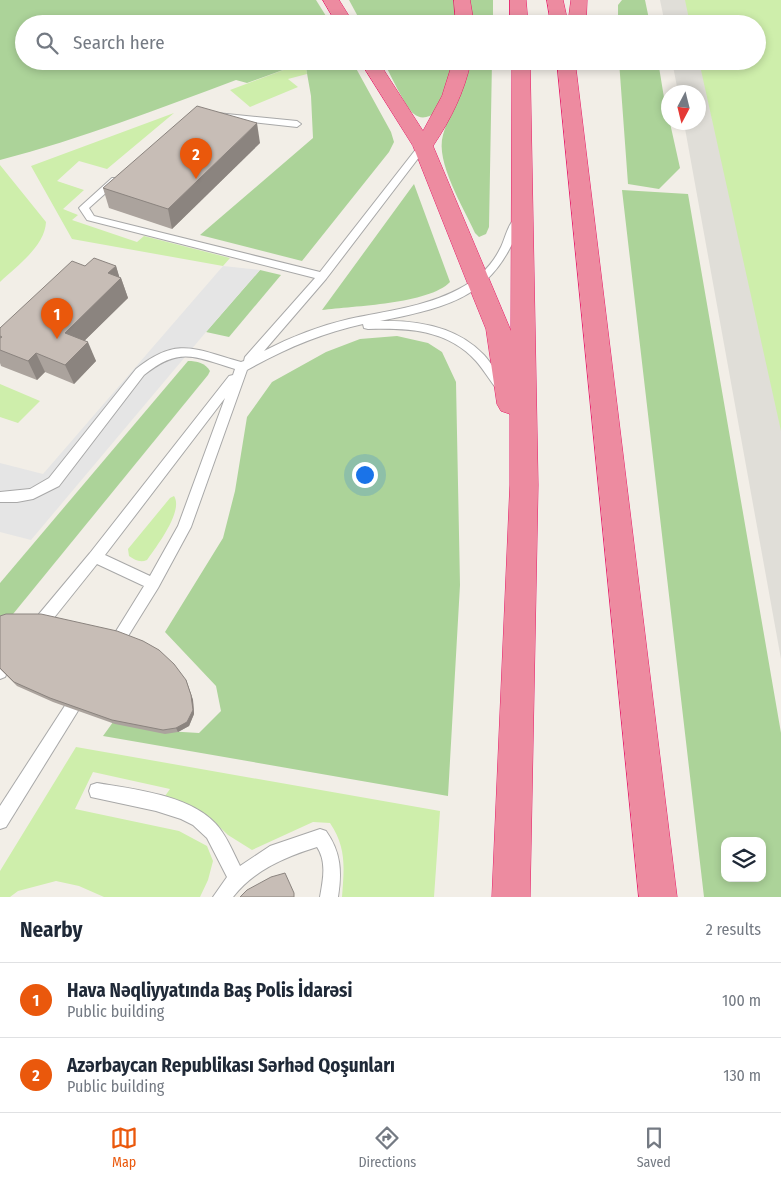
<!DOCTYPE html>
<meta charset="utf-8">
<style>
body{margin:0;font-family:"Fira Sans Condensed",sans-serif;background:#f2f2f3;color:#1f2937}
.controls{position:absolute;right:15px;bottom:15px;display:grid;overflow:hidden;border-radius:10px;box-shadow:0 2px 8px #0003}
.controls button{width:45px;height:45px;display:grid;place-items:center;padding:0;border:0;border-bottom:1px solid #e0e1e3;background:#fff;color:#1f2937;font:25px sans-serif}
.compass{position:absolute;left:661px;top:85px;width:45px;height:45px;border-radius:50%;background:#fff;box-shadow:0 2px 8px #0003;rotate:187deg}
.you{position:absolute;left:364px;top:474px;width:18px;height:18px;margin:-12px;border:4px solid #fff;border-radius:50%;background:#1a73e8;box-shadow:0 0 0 8px #1a73e833}
.badge{display:grid;place-items:center;width:32px;height:32px;border-radius:50%;background:#ea580c;color:#fff;font-size:16px;font-weight:700}
.pin{position:absolute;translate:-50% -41px;filter:drop-shadow(0 1px 2px #0008)}
.pin::after{content:'';position:absolute;top:26px;width:18px;height:15px;background:inherit;clip-path:polygon(0 0,100% 0,50% 100%)}
.list{margin:0;padding:0;list-style:none}
h2{display:flex;justify-content:space-between;align-items:center;height:65px;margin:0;padding:0 20px;font-size:21px}
h2 small{font-size:16px;font-weight:400;color:#747a83}
.list li{display:grid;grid-template-columns:32px 1fr auto;gap:15px;align-items:center;box-sizing:border-box;height:75px;padding:0 20px;border-top:1px solid #e0e1e3}
.list b{display:block;font-size:19px;white-space:nowrap}
.list p{margin:0;font-size:16px;white-space:nowrap;color:#747a83}
.list em{font-size:16px;font-style:normal;color:#747a83}
.icon{flex:none;width:28px;height:28px;fill:none;stroke:currentColor;stroke-width:2;stroke-linecap:round;stroke-linejoin:round}
.map{position:relative;flex:none;width:781px;height:897px;overflow:hidden}
.search{position:absolute;background:#fff;box-shadow:0 2px 8px #0003;left:15px;right:15px;top:15px;height:55px;display:flex;align-items:center;gap:12px;box-sizing:border-box;padding:0 18px;border-radius:28px;color:#747a83;font-size:19px}
.sheet{height:215px;background:#fff}
nav{display:flex;justify-content:space-around;align-items:center;box-sizing:border-box;height:70px;border-top:1px solid #e0e1e3;background:#fff;font-size:14px;color:#747a83}
nav a{display:grid;justify-items:center;gap:2px}
nav .on{color:#ea580c}
.map>svg:first-child{display:block}
.airport{fill:#e0ded8}
.grass{fill:#ceeeab}
.forest{fill:#acd399;fill-rule:evenodd}
.parking{fill:#e5e5e5}
.lines{fill:none;stroke-linecap:round;stroke-linejoin:round}
.service-casing{stroke:#a8a8a8;stroke-width:2}
.motorway-casing{stroke:#e61d69;stroke-width:1}
.service{fill:#fff;fill-rule:evenodd}
.motorway{fill:#ed8ba0;fill-rule:evenodd}
.wall{fill:#aba39d}
.shaded-wall{fill:#8b847f}
.building{fill:#c7bdb6;stroke:#8b847f}
</style>
<div class="map">
<svg width="781" height="897" viewBox="0 0 781 897">
<rect width="100%" height="100%" fill="#f2eee7"/>
<polygon class="airport" points="660,0 781,0 781,659 684,123 698,122 698,92 678,92 672,61 757,61 757,24 665,24"/>
<g class="grass">
<polygon points="685,0 781,0 781,431 699,61 757,61 757,24 690,24"/>
<polygon points="305,62 307,74 288,79 298,87 250,107 230,90"/>
<polygon points="174,113 107,169 79,161 57,181 84,190 63,209 78,215 72,220 137,242 144,236 230,258 223,266 72,239 31,166"/>
<path d="M0,165L46,222C45,246 17,266 0,282Z"/>
<polygon points="0,384 40,401 18,423 0,417"/>
<path d="M174,496C184,511 156,547 147,560C140,563 135,560 129,556L128,549L170,498Z"/>
<path d="M76,747L440,811L434,897H342C344,869 347,848 330,823L313,822L252,850L228,835L208,816L165,796L170,789L93,772L75,809L179,831L207,846L213,861L208,880L200,897H104L79,886L56,881L18,891L10,897H0V871Z"/>
</g>
<g class="forest">
<path d="M0,0H316L331,24H24V61H352L391,132L394,142L389,152L302,261L200,235L313,138L311,96L305,62L247,83L236,80C158,109 81,139 0,160Z"/>
<polygon points="349,0 454,0 457,24 362,24"/>
<polygon points="467,0 493,0 493,24 470,24"/>
<polygon points="622,0 645,0 650,24 618,24 618,5"/>
<path d="M383,61H454L436,113C429,117 421,120 414,114C405,107 390,73 383,61Z"/>
<path d="M468,61H492L489,227L486,234L479,237L475,233C464,208 435,162 443,135C450,109 464,88 468,61Z"/>
<polygon points="619,61 658,61 668,122 670,123 680,168 659,189 628,184"/>
<path d="M414,184L450,282C429,304 353,306 322,310Z"/>
<path d="M622,190L688,194L781,733V897H704ZM725,841H762V878H725Z"/>
<polygon points="260,270 281,275 229,337 206,332"/>
<polygon points="397,336 428,343 442,352 456,382 460,585 448,796 103,736 121,711 166,731 199,733 221,711 216,686 165,632 223,538 235,491 247,417 272,382 326,352 360,339"/>
<path d="M188,361C197,361 205,363 210,371L208,375L0,630V583Z"/>
</g>
<polygon class="parking" points="223,266 260,270 206,332 31,540 0,532 0,463 43,474"/>
<g class="lines">
<defs>
<g id="service">
<polygon points="217,113 297,121 301,124 297,127 214,118 213,116"/>
<path d="M423,143L426,144V148L326,279L264,351C291,337 319,326 349,319C386,311 425,307 459,289C478,279 492,266 501,247C505,239 509,220 517,218L522,221C494,297 453,306 380,321C417,320 457,326 484,355C492,364 499,376 507,386L509,389L507,392H499C491,382 484,370 476,361C447,329 407,328 368,329L364,328L363,324C322,333 284,349 247,370L191,527L158,588L125,641L120,643L115,641L113,636L144,586L97,564L49,624L44,626L39,624L37,619L39,614L90,553L229,376L233,375L235,369C195,357 180,346 144,375L59,486L33,499L17,502H0V492L30,489L49,478L136,369C177,336 195,349 241,362L244,361L245,357L315,278L87,220L79,208L81,206L112,178H118V182L89,208L94,216L320,272L420,144ZM225,398L178,526L150,576L105,555Z"/>
<polygon points="0,664 6,666 8,671 5,677 0,679"/>
<polygon points="71,702 76,704 79,709 76,714 6,827 0,829 0,806 66,704"/>
<path d="M97,783C133,789 189,795 215,823C226,834 233,852 240,866L270,846L320,829L326,831C341,852 342,872 338,897H320C323,880 327,862 317,847C285,857 254,870 233,897H213L227,877L207,838L193,825L181,819L156,811L91,797L89,791L91,785Z"/>
</g>
<g id="motorway">
<polygon points="323,0 339,0 354,24 337,24"/>
<polygon points="454,0 470,0 474,24 456,24"/>
<polygon points="510,0 526,0 528,24 510,24"/>
<polygon points="547,0 563,0 568,23 571,0 587,0 586,24 551,24"/>
<path d="M360,61H378L423,131L442,96L453,61H471C464,93 451,119 433,146L511,331L512,61H530L538,485L530,897H492L510,485V414L501,411L497,404L486,329L467,282L413,146Z"/>
<polygon points="557,61 575,61 677,897 639,897"/>
</g>
</defs>
<use href="#service" class="service-casing"/>
<use href="#motorway" class="motorway-casing"/>
<use href="#service" class="service"/>
<use href="#motorway" class="motorway"/>
</g>
<g class="wall">
<polygon points="260,143 172,229 109,208 103,188"/>
<polygon points="85,266 116,266 119,277 121,278 128,298 85,340 96,361 74,384 45,372 37,380 1,366 0,363 0,328"/>
<polygon points="0,616 186,680 193,700 194,714 189,726 178,732 165,734 115,724 53,702 17,686 0,669"/>
</g>
<g class="shaded-wall">
<polygon points="257,123 260,143 172,229 168,209"/>
<polygon points="116,266 120,279 121,278 128,298 73,352 65,333 108,273"/>
<polygon points="88,342 96,361 74,384 65,365"/>
<polygon points="36,353 45,372 37,380 28,361"/>
<polygon points="186,680 193,700 194,714 189,726 178,732 176,728"/>
</g>
<g class="building">
<polygon points="197,106 257,123 168,209 103,188"/>
<polygon points="94,258 116,266 108,273 121,278 65,333 88,342 65,365 36,353 28,361 0,350 0,338 2,337 0,336 0,328 72,261 85,266"/>
<polygon points="6,614 41,614 117,631 143,641 159,650 174,664 186,680 191,695 193,710 187,722 176,728 163,730 112,720 50,698 14,682 0,668 0,616"/>
<polygon points="285,873 294,893 294,897 240,897 247,890 271,877"/>
</g>
</svg>
<div class="controls">
<button><svg class="icon" aria-label="layers" viewBox="0 0 24 24"><path d="M12 4l9 5-9 5-9-5zM3 14l9 5 9-5"/></svg></button>
</div>
<svg class="compass" viewBox="-18 -18 36 36"><path d="M0-13l5 13h-10z" fill="#e53935"/><path d="M0 13l5-13h-10z" fill="#747a83"/></svg>
<div class="you"></div>
<div class="pin badge" style="left:57px;top:339px">1</div>
<div class="pin badge" style="left:196px;top:179px">2</div>
<div class="search"><svg class="icon" aria-label="search" viewBox="0 0 24 24"><circle cx="10" cy="10" r="6"/><path d="M15 15l6 6"/></svg>Search here</div>
</div>
<section class="sheet">
<h2>Nearby<small>2 results</small></h2>
<ul class="list">
<li><span class="badge">1</span><div><b>Hava Nəqliyyatında Baş Polis İdarəsi</b><p>Public building</p></div><em>100 m</em></li>
<li><span class="badge">2</span><div><b>Azərbaycan Republikası Sərhəd Qoşunları</b><p>Public building</p></div><em>130 m</em></li>
</ul>
</section>
<nav>
<a class="on"><svg class="icon" aria-label="map" viewBox="0 0 24 24"><path d="M3 6l6-2 6 2 6-2v14l-6 2-6-2-6 2zM9 4v14M15 6v14"/></svg>Map</a>
<a><svg class="icon" aria-label="directions" viewBox="0 0 24 24"><path d="M12 3l9 9-9 9-9-9zM9 14v-3h6M13 9l2 2-2 2"/></svg>Directions</a>
<a><svg class="icon" aria-label="saved" viewBox="0 0 24 24"><path d="M7 4h10v16l-5-4-5 4z"/></svg>Saved</a>
</nav>
